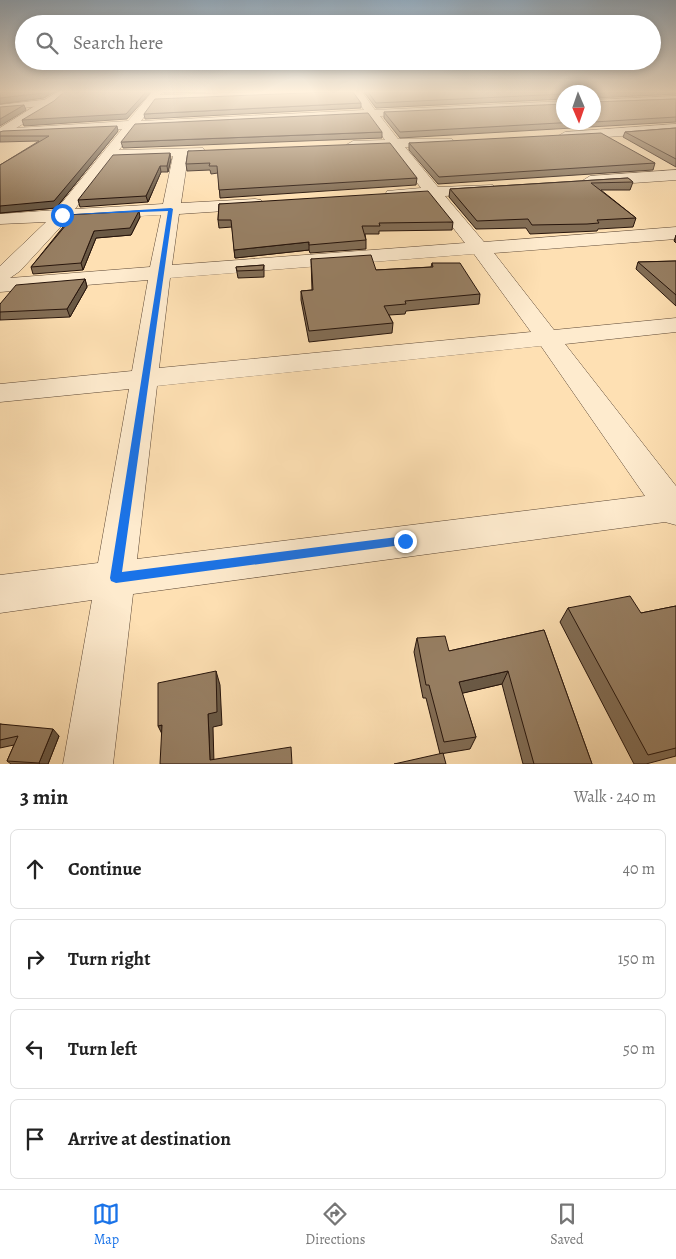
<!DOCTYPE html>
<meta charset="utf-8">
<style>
body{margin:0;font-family:Alegreya,serif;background:#f2f2f2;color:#222}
.compass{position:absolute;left:556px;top:85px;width:45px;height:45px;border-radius:50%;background:#fff;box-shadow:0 2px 8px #0003;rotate:178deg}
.stop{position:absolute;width:15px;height:15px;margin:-11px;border:4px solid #1a73e8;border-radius:50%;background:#fff}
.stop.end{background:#1a73e8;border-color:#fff;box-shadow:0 1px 5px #0008}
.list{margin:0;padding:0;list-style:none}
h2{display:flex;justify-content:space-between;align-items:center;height:65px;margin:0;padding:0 20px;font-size:21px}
h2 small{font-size:16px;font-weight:400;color:#767676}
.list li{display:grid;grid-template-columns:32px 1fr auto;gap:15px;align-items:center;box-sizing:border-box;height:80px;margin:0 10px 10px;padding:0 10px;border:1px solid #e0e0e0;border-radius:8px}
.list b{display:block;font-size:19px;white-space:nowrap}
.list em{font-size:16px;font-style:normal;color:#767676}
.icon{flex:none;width:28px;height:28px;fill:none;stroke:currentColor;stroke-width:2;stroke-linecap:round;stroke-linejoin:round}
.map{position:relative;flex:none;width:676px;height:764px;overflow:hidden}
.search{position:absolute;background:#fff;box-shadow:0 2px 8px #0003;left:15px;right:15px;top:15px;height:55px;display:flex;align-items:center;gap:12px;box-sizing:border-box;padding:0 18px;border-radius:28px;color:#767676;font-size:19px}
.sheet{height:425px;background:#fff}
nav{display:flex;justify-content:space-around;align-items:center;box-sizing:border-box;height:70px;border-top:1px solid #e0e0e0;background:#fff;font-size:14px;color:#767676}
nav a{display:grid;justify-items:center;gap:2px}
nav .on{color:#1a73e8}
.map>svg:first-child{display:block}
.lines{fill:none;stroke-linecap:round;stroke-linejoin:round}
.minor-casing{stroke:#5d4836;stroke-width:1}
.tertiary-casing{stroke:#5d4836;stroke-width:1}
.minor{fill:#feebce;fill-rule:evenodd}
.tertiary{fill:#feebce;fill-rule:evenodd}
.wall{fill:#826d55;stroke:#27150c}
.shaded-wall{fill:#6a5945;stroke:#27150c}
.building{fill:#977f63;stroke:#27150c}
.route{fill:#1a73e8}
</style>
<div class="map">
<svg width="676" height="764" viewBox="0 0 676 764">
<rect width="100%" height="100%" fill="#fee0b3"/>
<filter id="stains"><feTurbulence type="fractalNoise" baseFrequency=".004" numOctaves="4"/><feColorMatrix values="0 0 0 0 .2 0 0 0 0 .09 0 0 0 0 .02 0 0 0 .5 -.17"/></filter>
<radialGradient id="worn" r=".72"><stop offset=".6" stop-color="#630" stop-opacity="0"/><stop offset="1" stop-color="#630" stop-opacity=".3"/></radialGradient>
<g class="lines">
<defs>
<g id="minor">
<path d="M152,92H162L160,95L255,92H333L328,95L155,102L141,121L364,110L352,92H362L375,110L564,101V107L380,116L398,139H452L454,142L452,145L447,146L405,147L438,187L493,185L495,188L487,193L445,196L484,242L676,227V239L494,253L554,330L676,318V332L565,344L676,486V525L665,522L133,594L113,764H63L92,600L0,613V575L98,563L129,389L0,402V384L132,371L148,280L0,292V266L46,222L0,224V214L56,210L122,129L5,135L0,134V129L128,121ZM369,117L385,140L353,141L346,145L348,148H391L421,188L387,191L385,195L387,199L429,197L465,243L172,265L179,214L255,209L261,208L264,204L261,200L255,199L181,203L188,156L203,154L205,151L203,148L119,150L135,128ZM173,156L163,204L75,209L113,159ZM161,215L150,267L10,278L20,271L67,220ZM474,254L531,332L159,368L170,278ZM541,346L645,496L137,559L157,386Z"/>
<polygon points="676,96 676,102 594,106 594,100"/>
<polygon points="51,99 57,102 55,104 0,111 0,105"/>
<polygon points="676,124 676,132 565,140 558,136 565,132"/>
<polygon points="676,170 676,180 590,186 582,181 590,176"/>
</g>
<polygon id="tertiary" points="57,92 68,92 55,104 0,138 0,128"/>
</defs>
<use href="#minor" class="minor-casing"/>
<use href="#tertiary" class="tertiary-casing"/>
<use href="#minor" class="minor"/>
<use href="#tertiary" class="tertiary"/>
</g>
<g class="wall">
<polygon points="163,92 206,92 164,93"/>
<polygon points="364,92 676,92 676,94 595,98 594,102 676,99 676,122 400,138 384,118 384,112 564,122 594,122 594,92 564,92 564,99 376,108"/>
<polygon points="361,103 361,108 145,119 144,114"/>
<polygon points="676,128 676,167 623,137 625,132"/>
<polygon points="118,131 56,208 0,213 0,165 39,141 0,142 0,132"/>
<polygon points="382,132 382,138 123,148 121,142"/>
<polygon points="409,143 655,163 653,170 438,184 409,150"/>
<polygon points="188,151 417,178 416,185 220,198 218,173 211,174 210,170 187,171 186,164"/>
<polygon points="171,159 168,172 161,172 148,202 80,207 78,200"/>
<polygon points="628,178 633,182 630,190 601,190 636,218 633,227 598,229 597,231 530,234 526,228 476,229 449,197 450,189"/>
<polygon points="219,204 453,222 452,230 379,231 379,234 365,234 366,240 366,249 310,253 309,250 235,258 232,227 219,228 218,220"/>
<polygon points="140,217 131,235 96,238 83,270 33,274 31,267 63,227 63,225"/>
<polygon points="676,235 676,243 674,241"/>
<polygon points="311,259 376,270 431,267 432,263 480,294 479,304 406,311 405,314 389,315 393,323 392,333 309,342 301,300 301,291 312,290"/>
<polygon points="676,261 676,306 636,269 638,262"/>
<polygon points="264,265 264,277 238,278 236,267"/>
<polygon points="85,279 87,287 70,317 0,320 0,304"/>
<polygon points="676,606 676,756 646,764 634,764 560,622 568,608 641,613"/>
<polygon points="544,630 592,764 523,764 502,684 462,693 476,737 470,749 440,754 426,698 423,698 414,652 417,638 449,651"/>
<polygon points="0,724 59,736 48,764 11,764 7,761 14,745 0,748"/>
</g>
<g class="shaded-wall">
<polygon points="45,92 54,92 44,98 0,104 0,98"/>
<polygon points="146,92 151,92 127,119 24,126 22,120"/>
<polygon points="24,105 26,110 0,126 0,119"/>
<polygon points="117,126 118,131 56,208 0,213 0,206"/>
<polygon points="170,153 171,159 168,172 167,166"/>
<polygon points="160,166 161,172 148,202 146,196"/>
<polygon points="139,211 140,217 131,235 96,238 83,270 81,263 94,231"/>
<polygon points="309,242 309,250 235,258 234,250"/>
<polygon points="85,279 87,287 70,317 67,309"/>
<polygon points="216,671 220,685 222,725 213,727 214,764 210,760 208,714"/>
<polygon points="508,671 502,684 455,695 459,682"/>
<polygon points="162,725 164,738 158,726"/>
<polygon points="53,729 59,736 48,764 40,764 39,763"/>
</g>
<g class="building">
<polygon points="0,92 45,92 43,93 0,98"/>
<polygon points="64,92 146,92 126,114 22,120 54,101"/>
<polygon points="328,92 353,92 361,103 144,114 155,99"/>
<polygon points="368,92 628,92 595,93 594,102 676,99 676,117 594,122 594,92 564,92 564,94 376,103"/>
<polygon points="564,104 564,122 576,122 400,132 384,112"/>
<polygon points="24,105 0,119 0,107"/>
<polygon points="368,113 382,132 121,142 135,124"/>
<polygon points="117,126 54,201 0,206 0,165 49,136 0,136 0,132 3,131"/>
<polygon points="676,128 676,159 625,132"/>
<polygon points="601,133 655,163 439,177 409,143"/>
<polygon points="390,143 417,178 219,190 217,166 209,166 210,163 186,164 188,151"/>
<polygon points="170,153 167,166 160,166 146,196 78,200 113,155"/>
<polygon points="628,178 633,182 591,183 636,218 597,220 599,223 587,224 532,225 528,219 477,221 450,189"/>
<polygon points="428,191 453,222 379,223 380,226 362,226 366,240 309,245 309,242 234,250 231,220 218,220 219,204"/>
<polygon points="139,211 130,228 94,231 81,263 31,267 66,225 63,225 62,219 66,215"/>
<polygon points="371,255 376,270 433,267 432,263 460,263 480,294 405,301 406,304 384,306 393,323 309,331 301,291 313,290 311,259"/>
<polygon points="676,261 676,295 638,262"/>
<polygon points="264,265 263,270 237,271 236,267"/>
<polygon points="85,279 67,309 0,312 0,304 16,285"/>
<polygon points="630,596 641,613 676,606 676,748 648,755 568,608"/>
<polygon points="544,630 592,764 534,764 508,671 459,682 476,737 444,742 429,685 426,685 417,638 445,636 449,651"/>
<polygon points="216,671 217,712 208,714 210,760 291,747 292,764 160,764 162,725 158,726 158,683"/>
<polygon points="0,724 53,729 39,763 7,761 18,736 0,740"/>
<polygon points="443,753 446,764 394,764"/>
</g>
<linearGradient id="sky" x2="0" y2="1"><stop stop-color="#93aabc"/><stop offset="0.46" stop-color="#fff1dd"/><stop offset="1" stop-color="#fff1dd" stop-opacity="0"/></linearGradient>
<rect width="676" height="199" fill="url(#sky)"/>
<polygon class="route" points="171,208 173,209 122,572 405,536 409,538 409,544 116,583 111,581 110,578 168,211 60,215"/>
<rect width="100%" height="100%" filter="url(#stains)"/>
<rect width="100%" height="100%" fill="url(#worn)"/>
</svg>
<svg class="compass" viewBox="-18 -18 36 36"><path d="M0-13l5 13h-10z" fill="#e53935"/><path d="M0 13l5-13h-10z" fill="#767676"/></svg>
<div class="stop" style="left:62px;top:215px"></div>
<div class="stop end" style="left:405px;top:541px"></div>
<div class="search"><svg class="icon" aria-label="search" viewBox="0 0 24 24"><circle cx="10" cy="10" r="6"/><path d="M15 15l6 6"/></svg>Search here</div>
</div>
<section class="sheet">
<h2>3 min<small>Walk · 240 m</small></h2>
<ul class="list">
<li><svg class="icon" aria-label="ahead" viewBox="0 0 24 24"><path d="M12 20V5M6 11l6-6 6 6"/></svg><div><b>Continue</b></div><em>40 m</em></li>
<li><svg class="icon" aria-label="right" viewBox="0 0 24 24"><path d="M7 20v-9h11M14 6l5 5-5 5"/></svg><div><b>Turn right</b></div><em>150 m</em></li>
<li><svg class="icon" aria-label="left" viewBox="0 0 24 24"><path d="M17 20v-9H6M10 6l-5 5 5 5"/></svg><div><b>Turn left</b></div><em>50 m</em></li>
<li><svg class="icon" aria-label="arrive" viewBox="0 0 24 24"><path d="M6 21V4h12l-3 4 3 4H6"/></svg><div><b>Arrive at destination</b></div></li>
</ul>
</section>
<nav>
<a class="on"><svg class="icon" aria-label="map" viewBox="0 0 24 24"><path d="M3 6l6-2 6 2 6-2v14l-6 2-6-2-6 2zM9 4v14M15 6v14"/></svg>Map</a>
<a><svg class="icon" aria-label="directions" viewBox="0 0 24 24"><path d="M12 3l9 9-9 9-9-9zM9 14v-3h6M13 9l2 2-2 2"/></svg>Directions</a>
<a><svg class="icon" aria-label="saved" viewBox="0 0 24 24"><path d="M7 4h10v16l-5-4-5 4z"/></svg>Saved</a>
</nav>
